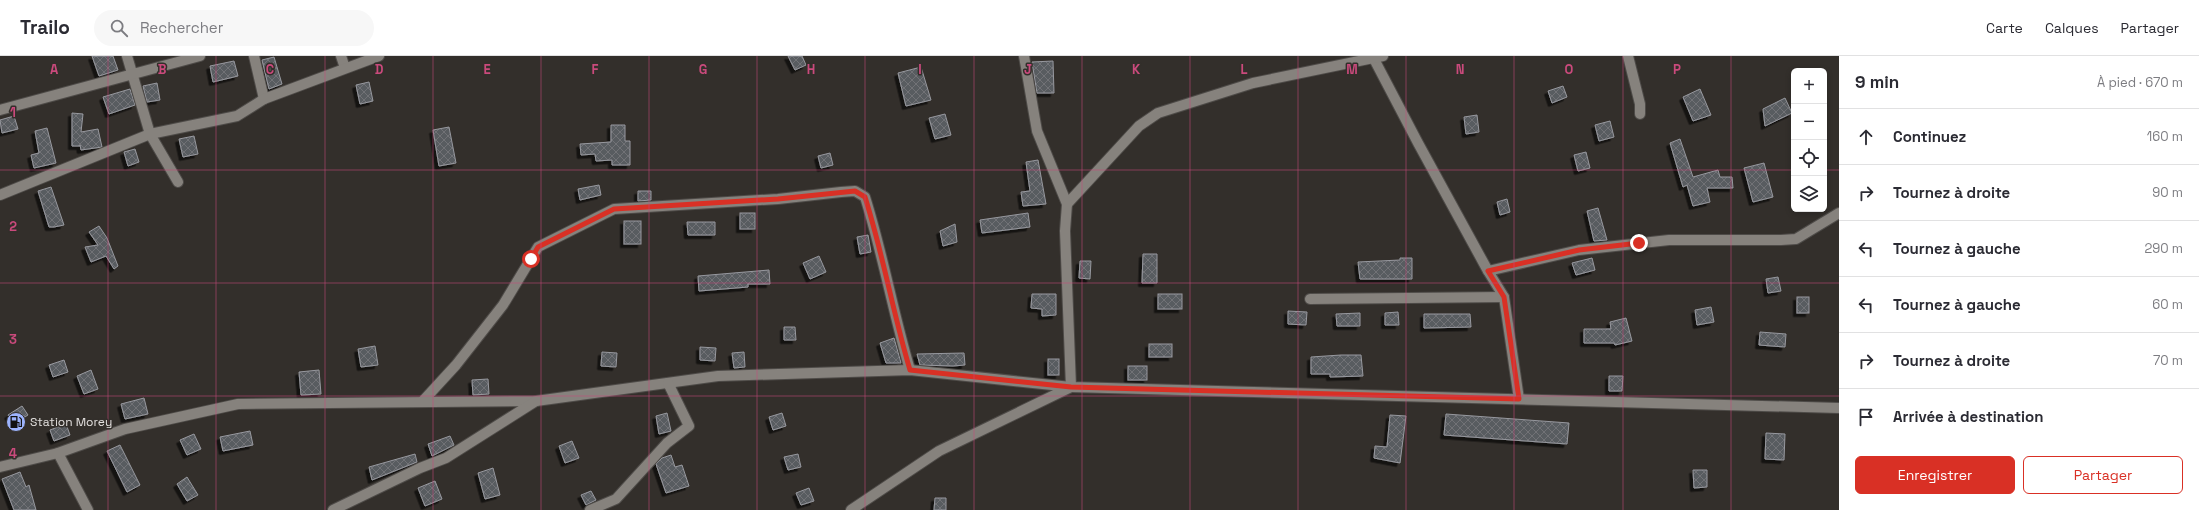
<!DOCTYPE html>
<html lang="fr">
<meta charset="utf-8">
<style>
body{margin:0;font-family:"Space Grotesk",sans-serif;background:#f7f7f7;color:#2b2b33}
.controls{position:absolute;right:12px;top:12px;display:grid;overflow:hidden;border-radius:6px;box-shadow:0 2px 6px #0003}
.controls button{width:36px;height:36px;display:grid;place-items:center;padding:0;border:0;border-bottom:1px solid #e1e1e2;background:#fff;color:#2b2b33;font:20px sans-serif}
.stop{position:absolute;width:12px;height:12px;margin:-9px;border:3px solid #d93025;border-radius:50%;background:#fff}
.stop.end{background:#d93025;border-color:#fff;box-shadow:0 1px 4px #0008}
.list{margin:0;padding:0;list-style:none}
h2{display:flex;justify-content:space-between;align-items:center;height:52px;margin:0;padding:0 16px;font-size:17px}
h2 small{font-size:13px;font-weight:400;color:#7c7c81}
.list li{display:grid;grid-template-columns:26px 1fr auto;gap:12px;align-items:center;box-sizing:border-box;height:56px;padding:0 16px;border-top:1px solid #e1e1e2}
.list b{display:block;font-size:15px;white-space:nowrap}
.list em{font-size:13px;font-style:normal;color:#7c7c81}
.actions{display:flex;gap:8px;padding:12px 16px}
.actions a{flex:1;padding:9px 0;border:1px solid #d93025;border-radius:6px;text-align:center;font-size:14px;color:#d93025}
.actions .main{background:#d93025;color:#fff}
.icon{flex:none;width:22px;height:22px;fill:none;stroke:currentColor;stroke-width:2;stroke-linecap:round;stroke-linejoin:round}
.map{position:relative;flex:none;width:1839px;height:454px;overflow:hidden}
header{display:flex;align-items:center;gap:24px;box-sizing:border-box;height:56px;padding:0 20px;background:#fff;border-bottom:1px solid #e1e1e2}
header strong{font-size:19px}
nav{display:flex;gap:22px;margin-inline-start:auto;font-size:14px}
.search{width:280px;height:36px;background:#f7f7f7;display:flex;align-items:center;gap:10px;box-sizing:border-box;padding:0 14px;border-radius:22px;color:#7c7c81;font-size:15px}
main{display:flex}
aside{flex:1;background:#fff}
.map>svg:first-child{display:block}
.building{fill:url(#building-cross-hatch);stroke:#97999f;filter:url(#shadow)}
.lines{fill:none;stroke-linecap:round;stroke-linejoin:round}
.minor-casing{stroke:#4e4b48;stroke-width:12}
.minor{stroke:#86827d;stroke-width:10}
.route{stroke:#d93025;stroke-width:5}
.grid{fill:none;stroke:#ca4a7c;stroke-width:1;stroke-opacity:0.55}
.labels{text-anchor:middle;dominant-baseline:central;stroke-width:3;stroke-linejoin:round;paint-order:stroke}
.poi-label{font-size:12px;fill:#e2dfdd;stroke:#332f2b;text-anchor:start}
.grid-label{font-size:13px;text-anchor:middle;font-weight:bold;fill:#ca4a7c;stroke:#332f2b;stroke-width:3;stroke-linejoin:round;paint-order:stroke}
</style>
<header>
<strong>Trailo</strong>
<div class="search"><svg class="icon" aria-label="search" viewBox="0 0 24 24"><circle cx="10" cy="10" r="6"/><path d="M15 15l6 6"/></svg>Rechercher</div>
<nav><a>Carte</a><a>Calques</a><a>Partager</a></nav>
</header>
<main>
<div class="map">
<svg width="1839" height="454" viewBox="0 0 1839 454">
<defs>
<pattern id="building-cross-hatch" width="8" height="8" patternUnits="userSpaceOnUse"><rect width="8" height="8" fill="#595b60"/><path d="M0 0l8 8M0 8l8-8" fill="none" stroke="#717276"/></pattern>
<filter id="shadow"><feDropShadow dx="-3.5" dy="3.5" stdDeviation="0" flood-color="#0009"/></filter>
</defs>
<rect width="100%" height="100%" fill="#332f2b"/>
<g class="building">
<polygon points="92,0 113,0 118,14 99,20"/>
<polygon points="788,0 802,0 806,9 795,14"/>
<polygon points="274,1 282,28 269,33 262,4"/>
<polygon points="234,5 238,20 213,26 210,10"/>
<polygon points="1053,5 1054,37 1037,37 1032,6"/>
<polygon points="921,11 931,44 906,50 898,17"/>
<polygon points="369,26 373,45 360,48 356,29"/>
<polygon points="157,27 160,44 147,46 143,30"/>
<polygon points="1563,30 1567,41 1552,47 1548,35"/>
<polygon points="130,33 135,49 109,58 103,41"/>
<polygon points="1700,33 1711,59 1693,65 1683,41"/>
<polygon points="1785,42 1792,57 1765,70 1763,53"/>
<polygon points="72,57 83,58 81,76 98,73 102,91 81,94 80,89 80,90 72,90"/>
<polygon points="945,58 951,79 935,83 929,62"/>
<polygon points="1477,59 1479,76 1466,78 1464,61"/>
<polygon points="14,60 18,73 2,77 0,64"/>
<polygon points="1610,65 1614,81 1599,85 1595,69"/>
<polygon points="611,69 625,69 625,85 630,85 630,109 612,109 612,104 596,105 595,98 581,99 580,88 611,86"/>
<polygon points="449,71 456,107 439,110 433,74"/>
<polygon points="47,72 56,107 34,112 31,99 39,97 35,75"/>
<polygon points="194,80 198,98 183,101 179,83"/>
<polygon points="1680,83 1693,121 1718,114 1720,121 1732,121 1733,132 1707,132 1710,146 1693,150 1687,129 1683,131 1670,87"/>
<polygon points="135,93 139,106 128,110 124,96"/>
<polygon points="1586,96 1590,112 1578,115 1574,99"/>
<polygon points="830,97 833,109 821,112 818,100"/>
<polygon points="1038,104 1046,148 1023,150 1021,136 1030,135 1026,106"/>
<polygon points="1764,107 1773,141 1753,146 1744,112"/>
<polygon points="599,129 601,139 580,144 578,133"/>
<polygon points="51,131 64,169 54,171 49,171 38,135"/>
<polygon points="638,135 651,135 651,144 638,145"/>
<polygon points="1507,143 1510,156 1500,159 1497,146"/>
<polygon points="1598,152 1607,184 1594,185 1587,155"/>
<rect x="740" y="157" width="15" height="16"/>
<polygon points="1028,157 1030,171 982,177 980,164"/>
<rect x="624" y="165" width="17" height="23"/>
<polygon points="687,166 715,166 715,179 688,179"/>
<polygon points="955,168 957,186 943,190 940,175"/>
<polygon points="99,170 107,182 118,210 114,213 106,200 91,206 85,191 98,189 89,176"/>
<polygon points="868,179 871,196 860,198 857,181"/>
<polygon points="1143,198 1157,198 1157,227 1142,227"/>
<polygon points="819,200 826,216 810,223 803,207"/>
<polygon points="1400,202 1412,202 1412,223 1360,223 1358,206 1400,204"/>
<polygon points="1592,202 1595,214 1576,219 1572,207"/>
<polygon points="1080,205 1091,205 1090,223 1079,222"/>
<polygon points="769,214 770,228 748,228 748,231 699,235 698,220"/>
<polygon points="1778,221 1781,235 1768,237 1766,223"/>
<polygon points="1032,238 1056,238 1056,259 1042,260 1042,253 1031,252"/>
<rect x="1158" y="238" width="24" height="15"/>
<rect x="1797" y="241" width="12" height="16"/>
<polygon points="1711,251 1714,266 1697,269 1695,254"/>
<polygon points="1288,255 1307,256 1306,269 1288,268"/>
<polygon points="1398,256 1399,269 1385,269 1385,257"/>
<polygon points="1360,257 1360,270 1337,270 1336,258"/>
<polygon points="1424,258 1470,258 1471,271 1424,272"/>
<polygon points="1626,262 1632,285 1615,289 1614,287 1584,287 1584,273 1611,273 1610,266"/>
<polygon points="784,271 795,271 796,284 784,284"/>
<polygon points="1760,276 1786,278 1785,291 1759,289"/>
<polygon points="894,282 901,307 886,307 880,287"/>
<rect x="1149" y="288" width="23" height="13"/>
<polygon points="375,290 378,309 361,311 358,293"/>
<polygon points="700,291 716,292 715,305 700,304"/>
<polygon points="602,296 617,297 616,311 601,310"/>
<polygon points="744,296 745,311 734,312 732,297"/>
<polygon points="964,297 965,309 953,310 920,309 917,298"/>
<polygon points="1341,299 1361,299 1363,320 1330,321 1330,318 1311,318 1311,301"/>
<rect x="1048" y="303" width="11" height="16"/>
<polygon points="64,304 68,316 53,321 49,309"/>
<rect x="1128" y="310" width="19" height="14"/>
<polygon points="91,314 98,333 84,338 77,320"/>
<polygon points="319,314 321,338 301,339 299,316"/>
<polygon points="1609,320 1623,320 1622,335 1609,335"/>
<polygon points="488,323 489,338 473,339 472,324"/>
<polygon points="144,342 148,358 125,363 121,348"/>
<polygon points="22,350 28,359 14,368 8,359"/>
<polygon points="667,357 671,375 659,378 656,360"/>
<polygon points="782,357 786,370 773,374 769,361"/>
<polygon points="1446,358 1569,367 1567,388 1444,379"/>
<polygon points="1390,359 1406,360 1400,407 1374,402 1375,390 1387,391"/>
<polygon points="66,368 70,379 54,385 50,374"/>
<polygon points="250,375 253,389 223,395 220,381"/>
<polygon points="1766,377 1785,378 1784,404 1765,403"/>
<polygon points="194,378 201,393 187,399 180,384"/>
<polygon points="450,380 454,389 432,400 428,388"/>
<polygon points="572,385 579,402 565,407 559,390"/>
<polygon points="120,389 140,429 127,436 107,395"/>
<polygon points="415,398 417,406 372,424 369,411"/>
<polygon points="798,398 801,411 788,414 784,401"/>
<polygon points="671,399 675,411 682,409 689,430 666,437 656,408 662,402"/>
<polygon points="493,412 500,439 485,443 478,417"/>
<polygon points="1693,414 1707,414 1707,431 1694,432"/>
<polygon points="20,416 26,431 29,429 36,454 14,454 2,423"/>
<polygon points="187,421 198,439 187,445 177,428"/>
<polygon points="435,425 442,443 425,450 418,432"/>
<polygon points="809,432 814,445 801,449 796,437"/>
<polygon points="591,435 596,444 586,449 581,439"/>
<polygon points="935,442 946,442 946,454 934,454"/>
</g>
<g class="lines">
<defs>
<g id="minor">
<polyline points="127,0 150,78 178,126"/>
<polyline points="254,0 264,43"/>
<polyline points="341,0 345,12"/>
<polyline points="1628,0 1640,48 1640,58"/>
<polyline points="1374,3 1418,87 1488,215 1504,241 1519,343"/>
<polyline points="0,54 200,0"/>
<polyline points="0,139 150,78 237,60 264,43 379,0"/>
<polyline points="1067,148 1139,70 1158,57 1253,27 1383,0"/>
<polyline points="1488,215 1579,194 1669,184 1781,184 1796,183 1839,157"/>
<polyline points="1310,243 1504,241"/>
<path d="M422,346L456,309L503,249L538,191L614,153L778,143L841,136L855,135L865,141C883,198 893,257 910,314"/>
<polyline points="58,397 88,454"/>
<polyline points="0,411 58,397 125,373 238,348 536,345 718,320 910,314 1071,331 1839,352"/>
<polyline points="333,454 420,412 446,402 536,345"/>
<polyline points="590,454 616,443 667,387 689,370 668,327"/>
<polyline points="851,454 939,395 1071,331 1065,175 1067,148 1037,75 1024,0"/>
</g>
</defs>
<use href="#minor" class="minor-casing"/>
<use href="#minor" class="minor"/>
</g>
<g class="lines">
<path class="route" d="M531,203L538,191L614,153L778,143L855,135L865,141C883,198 893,257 910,314L1071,331L1519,343L1504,241L1488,215L1579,194L1639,187"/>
</g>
<path class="grid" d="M108,0V454M216,0V454M325,0V454M433,0V454M541,0V454M649,0V454M757,0V454M865,0V454M974,0V454M1082,0V454M1190,0V454M1298,0V454M1406,0V454M1514,0V454M1623,0V454M1731,0V454M0,114H1794M1824,114H1839M0,227H1839M0,340H1839"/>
<defs>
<symbol id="fuel-disc" viewBox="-11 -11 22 22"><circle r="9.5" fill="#9db4fd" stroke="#332f2b"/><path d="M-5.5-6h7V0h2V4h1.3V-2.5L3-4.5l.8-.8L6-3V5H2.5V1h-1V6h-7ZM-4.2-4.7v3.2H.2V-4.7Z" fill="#111"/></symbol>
</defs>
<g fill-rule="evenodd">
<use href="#fuel-disc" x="5" y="355" width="22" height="22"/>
</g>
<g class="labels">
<g class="poi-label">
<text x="30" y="366">Station Morey</text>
</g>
</g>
<g class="grid-label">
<text x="54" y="18">A</text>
<text x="162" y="18">B</text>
<text x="270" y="18">C</text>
<text x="379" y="18">D</text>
<text x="487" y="18">E</text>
<text x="595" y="18">F</text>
<text x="703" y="18">G</text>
<text x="811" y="18">H</text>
<text x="920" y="18">I</text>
<text x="1028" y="18">J</text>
<text x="1136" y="18">K</text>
<text x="1244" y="18">L</text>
<text x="1352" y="18">M</text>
<text x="1460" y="18">N</text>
<text x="1569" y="18">O</text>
<text x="1677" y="18">P</text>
<text x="13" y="61">1</text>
<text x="13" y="175">2</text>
<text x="13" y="288">3</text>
<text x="13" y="402">4</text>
</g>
</svg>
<div class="controls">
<button>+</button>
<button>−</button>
<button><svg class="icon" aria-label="locate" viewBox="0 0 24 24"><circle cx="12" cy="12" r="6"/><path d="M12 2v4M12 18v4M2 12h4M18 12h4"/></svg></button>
<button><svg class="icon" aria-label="layers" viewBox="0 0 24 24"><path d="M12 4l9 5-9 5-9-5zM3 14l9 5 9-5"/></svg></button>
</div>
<div class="stop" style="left:531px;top:203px"></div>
<div class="stop end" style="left:1639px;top:187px"></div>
</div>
<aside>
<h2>9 min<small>À pied · 670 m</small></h2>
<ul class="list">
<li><svg class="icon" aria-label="ahead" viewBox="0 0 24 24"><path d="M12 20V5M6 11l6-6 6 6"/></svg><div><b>Continuez</b></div><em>160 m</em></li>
<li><svg class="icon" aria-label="right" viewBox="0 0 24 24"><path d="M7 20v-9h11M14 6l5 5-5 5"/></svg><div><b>Tournez à droite</b></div><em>90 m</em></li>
<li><svg class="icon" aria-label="left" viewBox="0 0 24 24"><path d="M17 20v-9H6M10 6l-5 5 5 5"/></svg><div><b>Tournez à gauche</b></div><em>290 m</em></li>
<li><svg class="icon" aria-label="left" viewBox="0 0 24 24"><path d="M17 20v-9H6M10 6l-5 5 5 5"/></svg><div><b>Tournez à gauche</b></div><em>60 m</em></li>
<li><svg class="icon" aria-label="right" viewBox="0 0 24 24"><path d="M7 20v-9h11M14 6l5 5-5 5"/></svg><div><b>Tournez à droite</b></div><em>70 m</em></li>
<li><svg class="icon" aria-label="arrive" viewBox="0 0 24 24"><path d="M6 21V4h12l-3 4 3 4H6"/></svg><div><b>Arrivée à destination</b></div></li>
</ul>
<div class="actions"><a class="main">Enregistrer</a><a>Partager</a></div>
</aside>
</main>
